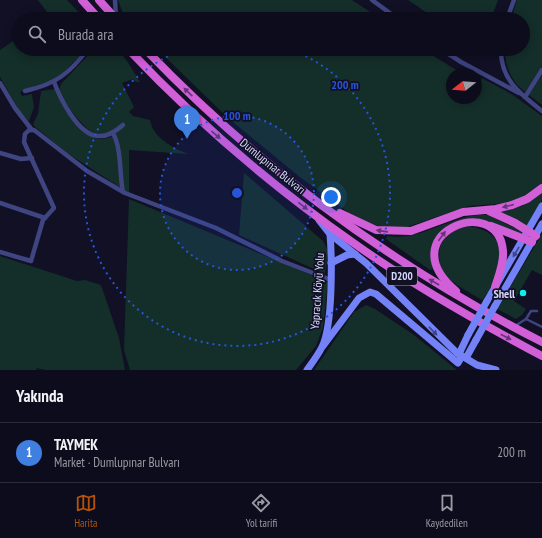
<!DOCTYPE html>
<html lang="tr">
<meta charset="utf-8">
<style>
body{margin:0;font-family:"PT Sans Narrow",sans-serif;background:#161525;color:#f1f3f6}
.compass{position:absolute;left:446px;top:68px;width:36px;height:36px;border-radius:50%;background:#0d0c1c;box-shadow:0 2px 10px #0003;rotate:253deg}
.you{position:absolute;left:331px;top:197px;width:14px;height:14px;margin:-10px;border:3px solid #fff;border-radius:50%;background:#1a73e8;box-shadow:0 0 0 6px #1a73e833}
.badge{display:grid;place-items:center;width:26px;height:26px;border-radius:50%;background:#b45309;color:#fff;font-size:13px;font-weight:700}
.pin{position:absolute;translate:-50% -33px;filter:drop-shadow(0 1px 2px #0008)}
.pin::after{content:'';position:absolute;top:21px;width:14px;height:12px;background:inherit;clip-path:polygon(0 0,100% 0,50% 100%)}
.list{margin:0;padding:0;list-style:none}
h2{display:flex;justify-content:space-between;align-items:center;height:52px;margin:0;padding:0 16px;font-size:17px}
h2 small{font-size:13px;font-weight:400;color:#9a9ba3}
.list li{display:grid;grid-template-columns:26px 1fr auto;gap:12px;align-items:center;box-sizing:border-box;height:60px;padding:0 16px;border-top:1px solid #2d2c3b}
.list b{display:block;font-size:15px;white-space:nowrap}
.list p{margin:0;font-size:13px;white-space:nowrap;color:#9a9ba3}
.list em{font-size:13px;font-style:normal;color:#9a9ba3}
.icon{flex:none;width:22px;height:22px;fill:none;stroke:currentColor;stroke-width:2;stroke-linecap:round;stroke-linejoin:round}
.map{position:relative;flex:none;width:542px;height:370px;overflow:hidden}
.search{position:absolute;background:#0d0c1c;box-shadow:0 2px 10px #0003;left:12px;right:12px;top:12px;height:44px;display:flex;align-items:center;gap:10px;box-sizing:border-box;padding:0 14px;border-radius:22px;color:#9a9ba3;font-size:15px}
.sheet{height:112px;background:#0d0c1c}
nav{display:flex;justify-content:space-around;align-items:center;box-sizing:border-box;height:56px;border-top:1px solid #2d2c3b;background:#0d0c1c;font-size:11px;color:#9a9ba3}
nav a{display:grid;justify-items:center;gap:2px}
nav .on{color:#b45309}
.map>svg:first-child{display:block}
.green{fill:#142e2a}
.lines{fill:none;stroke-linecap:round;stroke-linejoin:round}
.service{stroke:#3e4581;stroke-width:2.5}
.minor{stroke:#3e4581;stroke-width:4.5}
.secondary{stroke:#7482f7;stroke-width:7}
.trunk{stroke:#d05fd8;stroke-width:8}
.secondary-bridge{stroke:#7482f7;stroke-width:7}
.oneway{fill:#673476}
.oneway2{fill:#3e4384}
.ring{fill:none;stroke:#2655da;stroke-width:2;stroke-dasharray:2 4}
.poi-dot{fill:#0ff1e8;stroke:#111025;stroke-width:1.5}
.labels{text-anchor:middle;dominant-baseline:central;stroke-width:3.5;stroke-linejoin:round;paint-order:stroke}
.shield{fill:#111025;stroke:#9c9cbc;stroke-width:1}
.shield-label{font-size:11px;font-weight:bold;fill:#d7d8fd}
.street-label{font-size:12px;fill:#d7d8fd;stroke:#111025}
.poi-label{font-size:12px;font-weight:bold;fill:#d7d8fd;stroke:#111025;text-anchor:end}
.centre{fill:#2655da;stroke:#111025;stroke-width:2}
.ring-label{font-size:12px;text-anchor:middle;font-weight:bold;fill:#2655da;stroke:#111025;stroke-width:3.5;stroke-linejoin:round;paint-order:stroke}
</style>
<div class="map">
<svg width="542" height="370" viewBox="0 0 542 370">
<rect width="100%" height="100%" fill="#111025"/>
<g class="green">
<polygon points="38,0 67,0 85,19 46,19 50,16"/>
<polygon points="118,0 352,0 381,19 128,19 122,11"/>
<polygon points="408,0 498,0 491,19 436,19"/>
<path d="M517,0H542V67L525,92C511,81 505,67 505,49H523V19H511Z"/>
<polygon points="19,37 19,49 86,49 58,78 20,92 22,96 32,94 34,107 29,121 20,112 0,77 0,50"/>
<path d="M94,49H117L127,61L140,82H136L133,79L122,83L134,107L129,112L133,116L150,120C153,138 173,148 188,154L129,150V193L67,153L35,127L33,124L38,114L41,91L55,89C61,103 83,137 99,139C111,140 119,132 125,124L123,123C116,128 108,136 98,134C84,132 64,102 59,90L61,84Z"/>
<polygon points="157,49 422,49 463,74 452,74 452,98 476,98 476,78 481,80 482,78 513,95 542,116 542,183 520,199 508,203 469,206 407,227 382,228 374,225 349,213 301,178 228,118"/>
<polygon points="542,75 542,105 529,95"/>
<polygon points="244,173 323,241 328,251 325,274 239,235"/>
<polygon points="542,193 542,200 527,226 500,212 522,206"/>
<polygon points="129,199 328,282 323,327 316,346 296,370 130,370 124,350"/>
<path d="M477,215H488L523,232L522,234C497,226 462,207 441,232C436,237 432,244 431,251C430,257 433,263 433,269L430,270L386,239L387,236C420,241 445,219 477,215Z"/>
<path d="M467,226C484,228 503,236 499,258H501L489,291L482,300C471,293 458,287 448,278C436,267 436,243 449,233C454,229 461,228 467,226Z"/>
<polygon points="542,234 542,275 532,270 514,301 526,309 522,315 516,319 497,309"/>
<polygon points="0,256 77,281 85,280 101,285 119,338 125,370 45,370 36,368 37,370 0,370"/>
<polygon points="366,305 375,309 414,335 457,370 314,370 354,312"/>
</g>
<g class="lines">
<g class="service">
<polyline points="526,319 542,327"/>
<polyline points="515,326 526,319 531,311 537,311"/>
</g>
<g class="minor">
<polyline points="115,0 116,18"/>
<polyline points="372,0 398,19"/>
<polyline points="507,19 514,0"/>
<polyline points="441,49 461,62 519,93"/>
<path d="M501,49C500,79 520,94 542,111"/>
<path d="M54,82C60,98 78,135 98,136C108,137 116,131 123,125"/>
<polyline points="0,83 15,108 32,130"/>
<path d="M25,91C56,84 69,74 88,49"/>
<polyline points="525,97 542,70"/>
<path d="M113,133C122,150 119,173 123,192"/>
<polyline points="0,153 21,159 32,158"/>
<polyline points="0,203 45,218"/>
<polyline points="0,252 31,261 43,220 54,208 24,142 25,134 29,130 34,130 87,171 125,193 216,228 282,261 331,280"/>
</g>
<g class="secondary">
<polyline points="319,220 330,234 366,263 457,353 477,365 496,370"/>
<polyline points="331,263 347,255 355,254"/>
<polyline points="487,301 542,206"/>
<polyline points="495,306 542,224"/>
<polyline points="323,346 359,298 370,292 376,294 458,363 462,356"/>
<polyline points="459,354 468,335"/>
<polyline points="466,358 476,340"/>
<path d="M307,370C312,363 318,355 322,347C333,325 332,259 330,234"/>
</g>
<g class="trunk">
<polyline points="82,0 99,19"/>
<polyline points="99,0 116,19"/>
<path d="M128,49C196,121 273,187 355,244C414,286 478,322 542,356"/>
<path d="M145,49C259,168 395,267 542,342"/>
<polyline points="489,211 515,223 536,236"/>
<polyline points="340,213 376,230 411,231 463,212 496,209 512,205 527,199 542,188"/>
<polyline points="491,226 532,242"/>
<path d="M456,291C389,235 498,191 503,251C504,263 499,275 495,287"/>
</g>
<g class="secondary-bridge">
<polyline points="468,335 487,301"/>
<polyline points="476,340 495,306"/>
</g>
</g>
<defs><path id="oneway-solid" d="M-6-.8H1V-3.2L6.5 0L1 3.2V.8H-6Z"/></defs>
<g class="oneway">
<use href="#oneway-solid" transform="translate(188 92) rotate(-136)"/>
<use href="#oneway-solid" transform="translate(216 135) rotate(41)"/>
<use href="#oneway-solid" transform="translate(303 206) rotate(38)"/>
<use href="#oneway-solid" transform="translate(508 206) rotate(166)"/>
<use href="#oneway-solid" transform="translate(382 231) rotate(-172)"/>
<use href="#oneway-solid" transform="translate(442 236) rotate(-54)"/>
<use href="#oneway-solid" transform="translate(434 282) rotate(-150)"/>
<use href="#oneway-solid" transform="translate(506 337) rotate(28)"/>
</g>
<g class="oneway2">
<use href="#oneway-solid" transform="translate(516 252) rotate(121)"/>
<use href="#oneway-solid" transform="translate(433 331) rotate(46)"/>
</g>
<circle cx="237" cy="193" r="77" fill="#2655da" fill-opacity=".12"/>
<g class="ring">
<circle cx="237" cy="193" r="77"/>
<path d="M289 49A153 153 0 1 1 185 49"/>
</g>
<circle class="poi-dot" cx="523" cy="293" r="4"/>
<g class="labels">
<rect class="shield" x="387" y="267" width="30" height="18" rx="3"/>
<g class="shield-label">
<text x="402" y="276">D200</text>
</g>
<g class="street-label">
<text transform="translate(273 166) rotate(39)">Dumlupınar Bulvarı</text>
<text transform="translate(317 291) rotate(-86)">Yapracık Köyü Yolu</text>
</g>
<g class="poi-label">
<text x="515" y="293">Shell</text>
</g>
</g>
<circle cx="237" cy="193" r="6" class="centre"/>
<g class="ring-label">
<text x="345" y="89">200 m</text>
<text x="237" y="120">100 m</text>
</g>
</svg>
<svg class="compass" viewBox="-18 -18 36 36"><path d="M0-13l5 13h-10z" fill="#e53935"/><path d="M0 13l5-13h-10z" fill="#9a9ba3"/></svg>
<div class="you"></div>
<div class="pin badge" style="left:187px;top:139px;background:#3f7fe0">1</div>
<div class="search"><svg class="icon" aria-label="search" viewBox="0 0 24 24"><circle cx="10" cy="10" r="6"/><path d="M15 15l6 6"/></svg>Burada ara</div>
</div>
<section class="sheet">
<h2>Yakında<small></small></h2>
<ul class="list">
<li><span class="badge" style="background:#3f7fe0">1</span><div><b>TAYMEK</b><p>Market · Dumlupınar Bulvarı</p></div><em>200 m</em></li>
</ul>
</section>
<nav>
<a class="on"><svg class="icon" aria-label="map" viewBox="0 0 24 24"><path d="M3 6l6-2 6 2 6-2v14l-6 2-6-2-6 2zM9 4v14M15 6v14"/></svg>Harita</a>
<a><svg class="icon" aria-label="directions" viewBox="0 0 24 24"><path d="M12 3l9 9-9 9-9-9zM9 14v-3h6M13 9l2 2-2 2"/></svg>Yol tarifi</a>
<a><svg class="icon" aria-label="saved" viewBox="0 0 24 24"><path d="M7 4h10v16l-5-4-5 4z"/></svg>Kaydedilen</a>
</nav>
